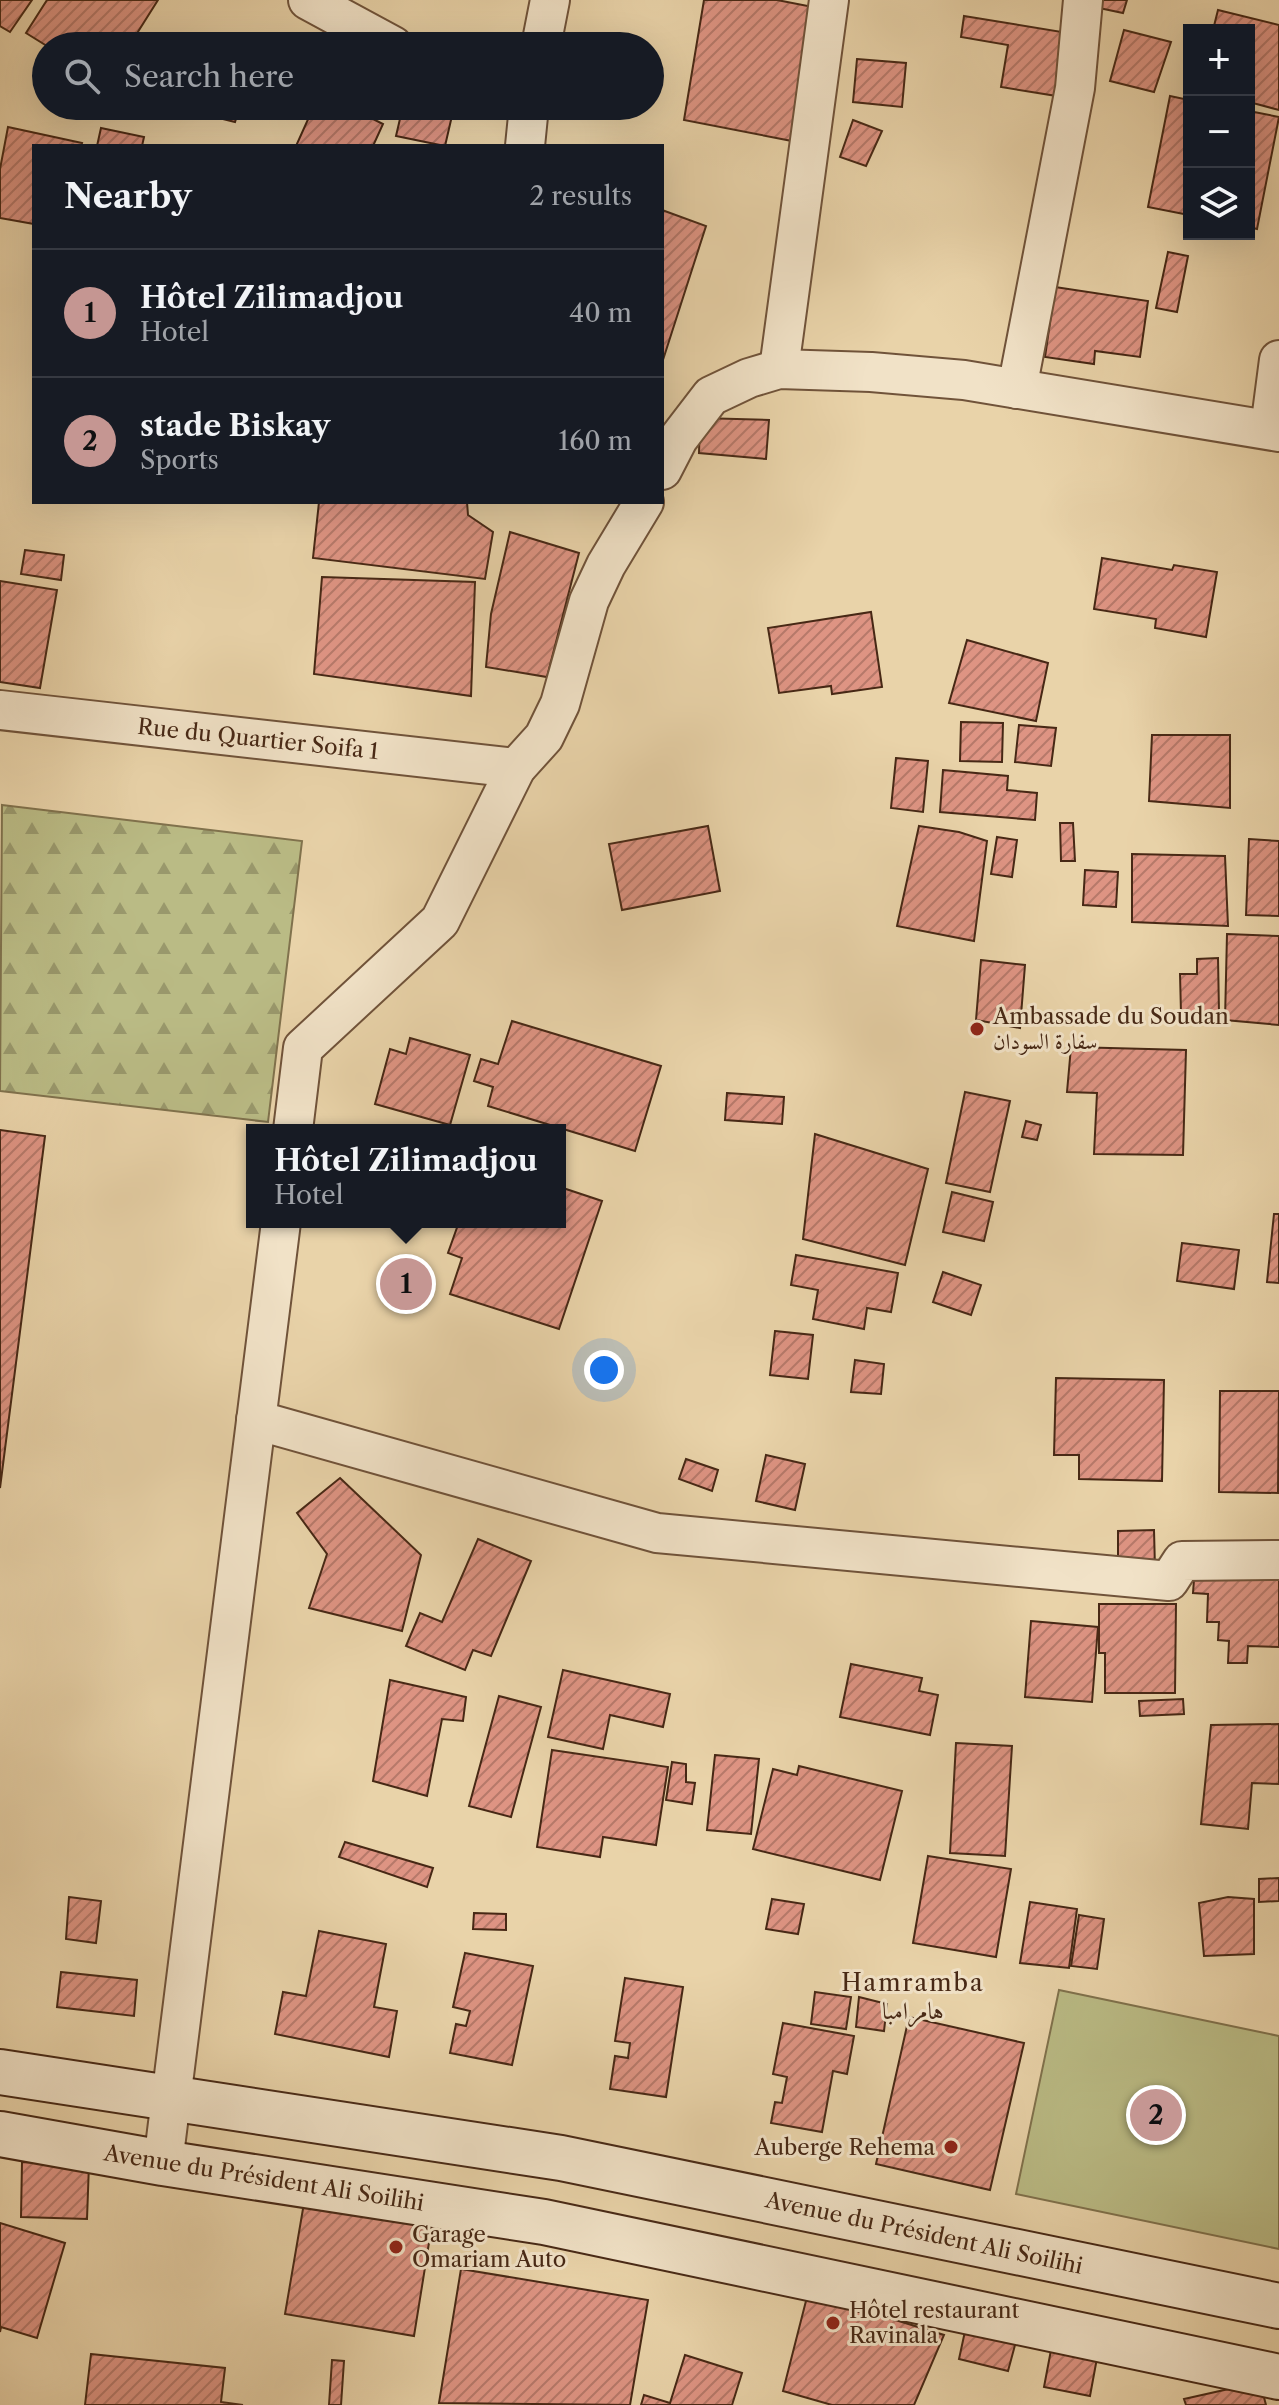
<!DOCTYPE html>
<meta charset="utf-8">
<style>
body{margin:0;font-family:"Libre Caslon Text",Amiri,serif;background:#20242c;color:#f1f3f6}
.controls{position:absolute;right:24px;top:24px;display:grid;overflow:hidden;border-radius:0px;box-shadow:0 8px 32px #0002}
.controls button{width:72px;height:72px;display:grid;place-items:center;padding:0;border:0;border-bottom:2px solid #363941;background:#171b24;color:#f1f3f6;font:40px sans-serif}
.you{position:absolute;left:604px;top:1370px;width:28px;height:28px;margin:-20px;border:6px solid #fff;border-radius:50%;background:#1a73e8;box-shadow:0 0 0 12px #1a73e833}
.badge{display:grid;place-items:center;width:52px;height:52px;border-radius:50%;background:#c59692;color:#111;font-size:26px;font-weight:700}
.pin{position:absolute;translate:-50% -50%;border:4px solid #fff;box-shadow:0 2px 8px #0006}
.popup{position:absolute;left:246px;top:1124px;width:320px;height:104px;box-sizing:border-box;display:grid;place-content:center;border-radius:0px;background:#171b24;filter:drop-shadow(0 2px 6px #0005);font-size:26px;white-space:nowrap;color:#9ea1a6}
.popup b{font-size:30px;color:#f1f3f6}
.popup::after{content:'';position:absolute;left:50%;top:100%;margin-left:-16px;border:16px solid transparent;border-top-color:#171b24}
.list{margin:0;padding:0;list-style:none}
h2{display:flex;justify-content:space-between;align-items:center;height:104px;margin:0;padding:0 32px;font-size:34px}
h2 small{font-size:26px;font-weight:400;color:#9ea1a6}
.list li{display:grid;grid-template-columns:52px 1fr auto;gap:24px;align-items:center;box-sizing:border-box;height:128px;padding:0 32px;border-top:2px solid #363941}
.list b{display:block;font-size:30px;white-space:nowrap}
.list p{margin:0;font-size:26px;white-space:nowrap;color:#9ea1a6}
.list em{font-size:26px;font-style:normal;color:#9ea1a6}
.icon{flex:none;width:44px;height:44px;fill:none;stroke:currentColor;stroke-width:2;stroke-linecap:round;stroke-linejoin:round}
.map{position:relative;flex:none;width:1279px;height:2405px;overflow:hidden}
.search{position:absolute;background:#171b24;box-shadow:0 8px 32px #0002;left:32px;top:32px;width:632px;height:88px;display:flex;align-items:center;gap:20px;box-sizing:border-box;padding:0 28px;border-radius:44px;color:#9ea1a6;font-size:30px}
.panel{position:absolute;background:#171b24;box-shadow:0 8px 32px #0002;left:32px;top:144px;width:632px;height:360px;border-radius:0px}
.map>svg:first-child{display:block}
.forest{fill:url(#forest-firs);stroke:#80724d;stroke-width:2}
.garden{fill:#babb85;stroke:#80724d;stroke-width:2}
.building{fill:url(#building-hatch);stroke:#472815;stroke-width:2}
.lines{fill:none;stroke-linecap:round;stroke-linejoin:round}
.street-casing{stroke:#70533a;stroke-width:42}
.secondary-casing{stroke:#472815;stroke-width:48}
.street{stroke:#f1e2c7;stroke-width:38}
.secondary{stroke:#f1e2c7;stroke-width:44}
.poi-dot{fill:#8f2418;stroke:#f1e2c7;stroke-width:3}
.labels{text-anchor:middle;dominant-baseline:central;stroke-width:6;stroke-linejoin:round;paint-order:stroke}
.street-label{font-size:22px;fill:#472815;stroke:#f1e2c7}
.poi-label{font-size:22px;fill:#472815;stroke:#f1e2c7;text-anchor:start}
.neighbourhood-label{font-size:24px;letter-spacing:2px;fill:#472815;stroke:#f1e2c7}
</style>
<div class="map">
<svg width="1279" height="2405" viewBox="0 0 1279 2405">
<defs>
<pattern id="forest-firs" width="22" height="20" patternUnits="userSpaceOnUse" patternTransform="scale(2)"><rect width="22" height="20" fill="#babb85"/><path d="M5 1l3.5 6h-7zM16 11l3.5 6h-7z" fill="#99986c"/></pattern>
<pattern id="building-hatch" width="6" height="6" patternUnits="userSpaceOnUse" patternTransform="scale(2)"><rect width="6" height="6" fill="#de9483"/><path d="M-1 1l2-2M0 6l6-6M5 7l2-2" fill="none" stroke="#b6796a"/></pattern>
</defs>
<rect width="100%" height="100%" fill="#e9d3a9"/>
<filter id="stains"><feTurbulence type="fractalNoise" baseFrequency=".0025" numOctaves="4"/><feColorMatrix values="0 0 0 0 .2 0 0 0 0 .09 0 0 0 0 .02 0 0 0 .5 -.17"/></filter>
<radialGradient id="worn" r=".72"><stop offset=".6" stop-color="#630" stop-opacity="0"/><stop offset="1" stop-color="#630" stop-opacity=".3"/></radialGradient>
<polygon class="forest" points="2,805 302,841 268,1122 0,1091"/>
<polygon class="garden" points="1059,1990 1279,2036 1279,2249 1016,2194"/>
<g class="building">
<polygon points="0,0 32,0 10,32 0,26"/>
<polygon points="47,0 158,0 129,46 47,46 26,33"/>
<polygon points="704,0 777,0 813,7 792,141 684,120"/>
<polygon points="1101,0 1127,0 1123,13 1099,8"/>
<polygon points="1218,10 1279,25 1279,110 1249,102 1249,30 1213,30"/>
<polygon points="964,16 1074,34 1063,97 1001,87 1008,45 961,37"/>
<polygon points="1124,30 1171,42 1154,92 1110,81"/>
<polygon points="857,59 906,63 902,107 853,102"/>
<polygon points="1170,96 1189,100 1189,215 1148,207"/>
<polygon points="171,106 240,106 235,122"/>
<polygon points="314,106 347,106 383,124 373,146 296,146"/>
<polygon points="403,106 454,107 445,146 396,136"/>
<polygon points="1249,111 1279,117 1257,229 1249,227"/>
<polygon points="853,120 882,131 866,166 840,157"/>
<polygon points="8,127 82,143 81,146 34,146 34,224 0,218 0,169"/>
<polygon points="101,128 144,137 142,146 97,146"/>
<polygon points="662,210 706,226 662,363"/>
<polygon points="1168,252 1188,256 1177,312 1156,308"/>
<polygon points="1055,287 1148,301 1140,357 1095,351 1094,364 1045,357"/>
<polygon points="700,418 769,420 766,459 699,453"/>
<polygon points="319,502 467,502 468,515 493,532 485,579 313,558"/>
<polygon points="510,532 579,553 547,677 486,667 491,614"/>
<polygon points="25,550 64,555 61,580 21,574"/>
<polygon points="1102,558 1172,570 1174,565 1217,572 1206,637 1155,628 1156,619 1094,609"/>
<polygon points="322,577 475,582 471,696 314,674"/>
<polygon points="0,581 57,590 40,688 0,682"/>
<polygon points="871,612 882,687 832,694 831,686 779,693 768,628"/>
<polygon points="967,640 1048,663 1036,721 949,703"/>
<polygon points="961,722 1003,723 1002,762 960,761"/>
<polygon points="1019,725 1056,728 1051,766 1015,762"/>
<polygon points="1152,735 1230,735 1230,808 1149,801"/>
<polygon points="896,758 928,761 923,812 891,808"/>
<polygon points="943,770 1008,776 1007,790 1037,793 1035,820 940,812"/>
<polygon points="1060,823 1073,823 1075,861 1061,861"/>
<polygon points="708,826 720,891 622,910 609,844"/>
<polygon points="919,826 959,832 987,841 974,941 897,926"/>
<polygon points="997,837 1017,840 1012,877 991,874"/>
<polygon points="1249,839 1279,841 1279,916 1246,915"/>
<polygon points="1132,854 1225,856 1228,926 1132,922"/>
<polygon points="1085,870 1118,872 1116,907 1083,905"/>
<polygon points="1227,934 1279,936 1279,1025 1225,1020"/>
<polygon points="1218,958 1219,1012 1181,1013 1180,974 1197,974 1197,959"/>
<polygon points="981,960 1025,965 1020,1028 976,1020"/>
<polygon points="512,1021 661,1066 635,1151 488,1106 493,1087 474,1081 481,1059 498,1064"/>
<polygon points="410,1038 470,1055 450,1125 375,1104 390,1049 406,1054"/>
<polygon points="1071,1047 1186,1050 1183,1155 1094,1154 1097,1093 1067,1092"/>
<polygon points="965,1092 1010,1101 990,1192 946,1183"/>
<polygon points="727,1093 784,1097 782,1124 725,1120"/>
<polygon points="1026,1121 1041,1125 1037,1140 1022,1137"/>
<polygon points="0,1130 45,1136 0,1488"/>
<polygon points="815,1134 928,1169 905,1265 803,1239"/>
<polygon points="560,1187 602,1201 559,1329 450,1294 462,1258 448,1253 459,1222 560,1222"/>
<polygon points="952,1192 993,1202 984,1241 943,1232"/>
<polygon points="1274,1214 1279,1214 1279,1283 1267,1282"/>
<polygon points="1182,1243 1239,1250 1234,1289 1177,1281"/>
<polygon points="796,1255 898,1273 891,1312 867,1308 864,1329 813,1319 818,1290 791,1285"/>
<polygon points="943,1272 981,1285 971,1315 933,1302"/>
<polygon points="775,1331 813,1335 808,1379 770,1375"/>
<polygon points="855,1360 884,1364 881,1394 851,1392"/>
<polygon points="1056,1378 1164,1380 1162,1481 1079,1479 1079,1455 1054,1455"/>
<polygon points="1220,1391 1279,1391 1278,1493 1219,1492"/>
<polygon points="766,1455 805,1464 795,1510 756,1501"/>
<polygon points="686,1459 718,1470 712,1491 679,1479"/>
<polygon points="340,1478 421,1555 402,1631 309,1608 327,1554 297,1513"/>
<polygon points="1154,1530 1155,1568 1118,1568 1118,1531"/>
<polygon points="478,1539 531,1561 491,1656 473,1650 465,1670 406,1646 420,1613 442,1622"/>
<polygon points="1195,1566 1279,1570 1279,1647 1248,1646 1247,1663 1228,1663 1229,1641 1218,1640 1219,1622 1207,1622 1208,1594 1193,1593"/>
<polygon points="1099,1604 1176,1604 1175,1693 1105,1693 1105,1653 1099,1653"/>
<polygon points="1031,1621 1098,1627 1092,1702 1025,1697"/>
<polygon points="851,1664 922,1678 919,1691 938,1695 930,1735 840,1717"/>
<polygon points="563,1670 670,1694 663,1727 610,1715 603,1749 548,1737"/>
<polygon points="390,1680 466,1697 463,1721 442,1719 427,1796 373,1781"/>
<polygon points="499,1696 541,1707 511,1817 469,1806"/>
<polygon points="1183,1699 1184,1714 1140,1716 1139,1701"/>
<polygon points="1279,1724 1279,1784 1252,1783 1248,1829 1201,1824 1211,1725"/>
<polygon points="956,1743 1012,1746 1005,1856 950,1853"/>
<polygon points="552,1750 668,1767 656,1845 603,1837 600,1857 537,1847"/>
<polygon points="715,1755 759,1759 751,1834 707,1830"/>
<polygon points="672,1762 686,1764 686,1782 695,1783 692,1804 666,1800"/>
<polygon points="799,1766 902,1791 880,1880 753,1849 773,1769 797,1775"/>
<polygon points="345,1842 433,1868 427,1887 339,1857"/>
<polygon points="928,1856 1011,1869 996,1957 913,1943"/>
<polygon points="1279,1878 1279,1901 1259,1902 1259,1879"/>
<polygon points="69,1897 101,1901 96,1943 66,1939"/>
<polygon points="1228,1897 1254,1899 1254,1954 1204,1956 1199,1903"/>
<polygon points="772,1899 804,1904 798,1934 766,1929"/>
<polygon points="1030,1902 1077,1909 1069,1968 1020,1963"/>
<polygon points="474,1913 506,1914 506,1930 473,1929"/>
<polygon points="1079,1915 1104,1919 1097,1969 1071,1966"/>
<polygon points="319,1931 386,1944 374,2007 397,2011 389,2057 275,2034 283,1992 306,1996"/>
<polygon points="465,1953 533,1966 512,2065 450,2053 456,2024 466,2026 470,2011 453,2007"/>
<polygon points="61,1972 137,1980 134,2016 57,2007"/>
<polygon points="625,1978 683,1987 666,2097 610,2089 615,2056 628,2058 630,2043 615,2041"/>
<polygon points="815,1992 851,1997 846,2029 811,2024"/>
<polygon points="859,1997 887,2004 884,2031 856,2027"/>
<polygon points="909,2017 1024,2043 990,2190 876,2164"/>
<polygon points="783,2023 854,2036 847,2074 833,2071 822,2132 771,2123 775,2102 782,2103 787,2077 773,2074"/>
<polygon points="22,2162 89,2164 87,2219 21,2217"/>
<polygon points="304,2203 432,2224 414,2336 285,2314"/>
<polygon points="0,2223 65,2243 37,2338 1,2327 0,2332"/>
<polygon points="461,2269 648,2300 630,2405 439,2403"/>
<polygon points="808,2293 944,2335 914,2405 832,2405 783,2391"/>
<polygon points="967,2322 1018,2334 1008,2371 959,2359"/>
<polygon points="1051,2350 1097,2358 1090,2396 1044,2387"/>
<polygon points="91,2354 225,2368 221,2402 243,2405 85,2405"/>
<polygon points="685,2355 742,2373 732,2405 641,2405 644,2395 670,2403"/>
<polygon points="332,2360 344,2361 341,2405 329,2405"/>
<polygon points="1260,2382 1266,2405 1186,2405 1184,2399"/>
</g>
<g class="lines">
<defs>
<g id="street">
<polyline points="308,0 393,46"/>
<polyline points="541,46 550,0"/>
<polyline points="525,146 529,106"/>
<polyline points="779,369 829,0"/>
<polyline points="1017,389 1075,88 1083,0"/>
<polyline points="1270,429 1279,360"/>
<polyline points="662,470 678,439 711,396 749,378 779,369 871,372 964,380 1279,432"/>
<polyline points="0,710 516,768"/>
<polyline points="293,1130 303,1048 440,921 516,768 544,737 560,704 589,601 606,565 644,502"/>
<polyline points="256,1420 657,1533 1169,1581 1182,1561 1279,1560"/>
<polyline points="163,2163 281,1222"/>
</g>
<g id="secondary">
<polyline points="0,2072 561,2158 1279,2306"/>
<polyline points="0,2134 163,2163 544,2222 1279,2377"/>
</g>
</defs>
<use href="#street" class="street-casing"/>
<use href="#secondary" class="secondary-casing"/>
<use href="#street" class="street"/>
<use href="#secondary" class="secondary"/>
</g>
<g class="poi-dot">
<circle cx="977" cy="1029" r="8"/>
<circle cx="951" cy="2147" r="8"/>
<circle cx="396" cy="2247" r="8"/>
<circle cx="833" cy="2323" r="8"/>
</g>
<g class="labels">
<g class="street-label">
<text transform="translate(258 739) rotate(6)">Rue du Quartier Soifa 1</text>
<text transform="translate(264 2178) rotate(9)">Avenue du Président Ali Soilihi</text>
<text transform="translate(924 2233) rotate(12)">Avenue du Président Ali Soilihi</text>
</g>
<g class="poi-label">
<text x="993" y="1016">Ambassade du Soudan<tspan x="993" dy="25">سفارة السودان</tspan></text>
<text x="935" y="2147" text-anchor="end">Auberge Rehema</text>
<text x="412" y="2234">Garage<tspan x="412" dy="25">Omariam Auto</tspan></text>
<text x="849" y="2310">Hôtel restaurant<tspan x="849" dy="25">Ravinala</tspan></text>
</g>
<g class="neighbourhood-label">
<text x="913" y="1982">Hamramba<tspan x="913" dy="28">هامرامبا</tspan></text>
</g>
</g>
<rect width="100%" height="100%" filter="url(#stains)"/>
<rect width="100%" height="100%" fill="url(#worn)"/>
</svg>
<div class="controls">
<button>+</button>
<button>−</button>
<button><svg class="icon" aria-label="layers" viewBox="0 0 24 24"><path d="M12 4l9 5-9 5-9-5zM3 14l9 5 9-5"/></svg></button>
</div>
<div class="you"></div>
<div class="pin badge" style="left:406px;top:1284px">1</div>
<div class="popup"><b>Hôtel Zilimadjou</b>Hotel</div>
<div class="pin badge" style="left:1156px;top:2115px">2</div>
<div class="search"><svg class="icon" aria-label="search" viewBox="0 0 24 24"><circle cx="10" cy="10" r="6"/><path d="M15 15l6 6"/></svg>Search here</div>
<section class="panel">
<h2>Nearby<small>2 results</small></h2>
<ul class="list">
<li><span class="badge">1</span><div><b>Hôtel Zilimadjou</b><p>Hotel</p></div><em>40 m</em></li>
<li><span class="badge">2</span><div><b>stade Biskay</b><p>Sports</p></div><em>160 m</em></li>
</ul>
</section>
</div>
